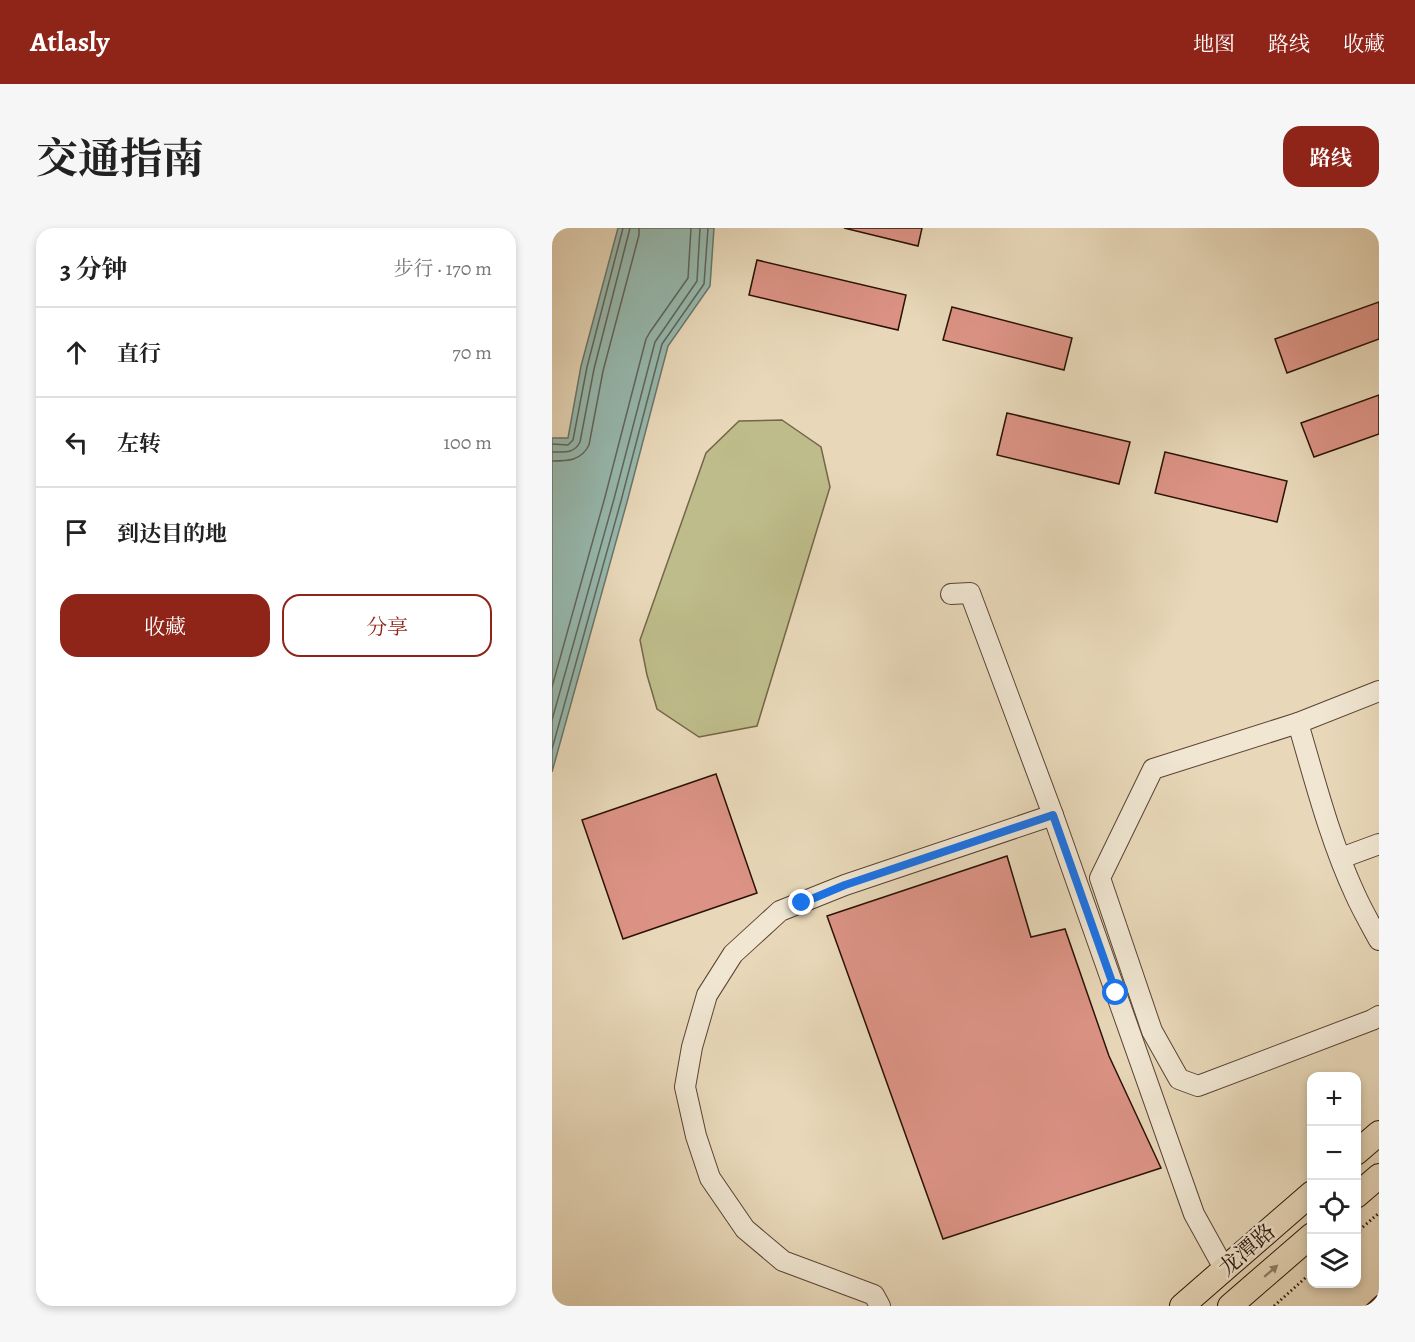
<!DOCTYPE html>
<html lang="zh">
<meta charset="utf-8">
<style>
body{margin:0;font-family:Alegreya,"Noto Serif SC",serif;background:#f6f6f6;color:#222}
.controls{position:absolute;right:18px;bottom:18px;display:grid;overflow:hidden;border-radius:12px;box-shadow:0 3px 9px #0003}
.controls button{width:54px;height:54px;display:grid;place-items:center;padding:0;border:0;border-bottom:2px solid #e0e0e0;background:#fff;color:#222;font:30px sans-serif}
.stop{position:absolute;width:18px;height:18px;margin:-14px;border:4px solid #1a73e8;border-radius:50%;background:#fff}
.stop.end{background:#1a73e8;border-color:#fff;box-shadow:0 2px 6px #0008}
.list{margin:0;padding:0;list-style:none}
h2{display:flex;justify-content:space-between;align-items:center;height:78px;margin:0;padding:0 24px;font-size:26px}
h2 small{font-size:20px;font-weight:400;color:#767676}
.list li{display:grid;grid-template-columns:39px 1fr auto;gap:18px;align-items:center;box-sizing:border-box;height:90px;padding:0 24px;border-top:2px solid #e0e0e0}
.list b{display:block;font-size:22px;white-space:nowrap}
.list em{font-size:20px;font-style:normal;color:#767676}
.actions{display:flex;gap:12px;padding:18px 24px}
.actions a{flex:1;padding:14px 0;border:2px solid #8f2418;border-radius:18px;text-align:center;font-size:21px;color:#8f2418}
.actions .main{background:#8f2418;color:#fff}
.icon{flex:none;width:33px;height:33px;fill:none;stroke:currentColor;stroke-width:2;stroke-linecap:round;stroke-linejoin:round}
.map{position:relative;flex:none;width:827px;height:1078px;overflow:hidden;border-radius:18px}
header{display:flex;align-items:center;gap:36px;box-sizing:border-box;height:84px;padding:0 30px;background:#8f2418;color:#fff}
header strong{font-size:28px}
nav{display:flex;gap:33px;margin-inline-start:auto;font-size:21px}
.intro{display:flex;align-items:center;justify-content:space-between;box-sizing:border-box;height:144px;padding:0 36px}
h1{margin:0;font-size:42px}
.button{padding:15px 27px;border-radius:18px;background:#8f2418;color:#fff;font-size:21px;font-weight:700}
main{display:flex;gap:36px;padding:0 36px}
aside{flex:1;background:#fff;border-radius:18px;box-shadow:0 3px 9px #0003}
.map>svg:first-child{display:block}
.green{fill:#bebc8a;stroke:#746648;stroke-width:1.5}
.water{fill:#97bab0;stroke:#6b766c;stroke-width:1.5}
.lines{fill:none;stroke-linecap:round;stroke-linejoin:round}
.shore{stroke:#60665b;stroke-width:1.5}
.building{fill:#dc9385;stroke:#2a1106;stroke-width:1.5}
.minor-casing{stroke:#5a4333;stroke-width:22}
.major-casing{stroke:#2a1106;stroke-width:26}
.path{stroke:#2a1106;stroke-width:3;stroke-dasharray:1.5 3;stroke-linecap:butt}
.minor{stroke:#f0e6d2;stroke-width:20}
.major{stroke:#e8d8b9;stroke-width:24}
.oneway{fill:#927e68}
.route{stroke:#1a73e8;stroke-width:8}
.labels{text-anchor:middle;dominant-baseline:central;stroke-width:5;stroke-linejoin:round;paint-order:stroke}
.street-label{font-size:22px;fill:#2a1106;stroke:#f0e6d2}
</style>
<header>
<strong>Atlasly</strong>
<nav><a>地图</a><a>路线</a><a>收藏</a></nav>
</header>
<div class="intro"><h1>交通指南</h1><a class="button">路线</a></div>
<main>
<aside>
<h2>3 分钟<small>步行 · 170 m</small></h2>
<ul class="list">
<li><svg class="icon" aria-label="ahead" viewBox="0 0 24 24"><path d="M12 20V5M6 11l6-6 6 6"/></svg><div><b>直行</b></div><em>70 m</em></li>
<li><svg class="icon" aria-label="left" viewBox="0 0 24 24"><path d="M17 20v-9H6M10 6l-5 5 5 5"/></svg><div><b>左转</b></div><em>100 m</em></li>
<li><svg class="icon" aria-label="arrive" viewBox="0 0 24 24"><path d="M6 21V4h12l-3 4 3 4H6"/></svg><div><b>到达目的地</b></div></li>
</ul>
<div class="actions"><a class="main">收藏</a><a>分享</a></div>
</aside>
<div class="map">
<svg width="827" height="1078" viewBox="0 0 827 1078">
<rect width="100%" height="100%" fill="#e8d8b9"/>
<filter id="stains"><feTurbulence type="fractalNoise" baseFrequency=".00333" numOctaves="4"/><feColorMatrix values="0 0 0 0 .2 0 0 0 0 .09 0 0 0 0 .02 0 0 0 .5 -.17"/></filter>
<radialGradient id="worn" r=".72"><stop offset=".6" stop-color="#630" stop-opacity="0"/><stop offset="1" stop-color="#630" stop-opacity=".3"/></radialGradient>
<polygon class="green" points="230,192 269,219 278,259 205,498 147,509 105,481 95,447 88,412 154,225 187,193"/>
<polygon class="water" points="66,0 162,0 158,58 116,118 75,274 0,544 0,210 16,210 29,138"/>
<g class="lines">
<g class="shore">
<polyline points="0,216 16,217 21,212 35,139 71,0"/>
<path d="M0,224C12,224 22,226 28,214L42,141L78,0"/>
<path d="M0,233C16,233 29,233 37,217L51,143L87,7V0"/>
<polyline points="0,459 53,269 94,111 98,104 136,50 139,0"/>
<polyline points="0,492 62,271 103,114 145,53 148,0"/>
<polyline points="0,521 69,273 110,116 152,56 156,0"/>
</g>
</g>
<g class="building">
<polygon points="292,0 370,0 366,18"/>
<polygon points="205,32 354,67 346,102 197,67"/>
<polygon points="827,74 827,111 735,145 723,111"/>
<polygon points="400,79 520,110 512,142 391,112"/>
<polygon points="827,167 827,206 762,229 749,195"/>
<polygon points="455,185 578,214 567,256 445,227"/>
<polygon points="613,224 735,253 725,294 603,265"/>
<polygon points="164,546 205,665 71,711 30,592"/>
<polygon points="455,628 479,709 513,701 557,828 609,940 391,1011 275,688"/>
<polygon points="825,1068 827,1071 827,1078 814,1078"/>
</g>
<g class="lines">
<defs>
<g id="minor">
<polyline points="399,366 418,365 501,587 642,986 673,1042"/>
<path d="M827,463L746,495C763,553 778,612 803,666C810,682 819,697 827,712"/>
<polyline points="746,495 601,541 548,650 600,803 627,851 646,858 820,792 827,788"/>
<polyline points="789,630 827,616"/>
<polyline points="328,1078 322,1067 231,1033 193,1001 158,950 144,908 133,859 140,819 155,767 181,726 228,683 293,657 501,587"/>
</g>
<g id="major">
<polyline points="804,925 827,905"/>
<polyline points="804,968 827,948"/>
<polyline points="630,1078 760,965"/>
<polyline points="678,1078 760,1007"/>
</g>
</defs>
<use href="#minor" class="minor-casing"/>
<use href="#major" class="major-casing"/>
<g class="path">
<polyline points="804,1005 827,985"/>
<polyline points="722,1078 760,1044"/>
</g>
<use href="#minor" class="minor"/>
<use href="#major" class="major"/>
</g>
<defs><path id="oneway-solid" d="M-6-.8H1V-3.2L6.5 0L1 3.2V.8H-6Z" transform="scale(1.5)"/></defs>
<use class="oneway" href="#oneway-solid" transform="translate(719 1043) rotate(-41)"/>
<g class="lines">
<polyline class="route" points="250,675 293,657 501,587 564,765"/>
</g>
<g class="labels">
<g class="street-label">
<text transform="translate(695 1022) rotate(-41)">龙潭路</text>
</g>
</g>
<rect width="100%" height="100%" filter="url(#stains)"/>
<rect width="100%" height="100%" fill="url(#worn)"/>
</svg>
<div class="controls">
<button>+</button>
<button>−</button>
<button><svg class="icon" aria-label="locate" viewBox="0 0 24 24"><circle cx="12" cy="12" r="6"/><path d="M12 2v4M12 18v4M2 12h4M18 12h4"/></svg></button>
<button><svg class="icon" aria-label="layers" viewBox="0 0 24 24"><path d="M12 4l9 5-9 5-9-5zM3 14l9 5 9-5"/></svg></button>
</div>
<div class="stop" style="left:564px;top:765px"></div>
<div class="stop end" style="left:250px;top:675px"></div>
</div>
</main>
